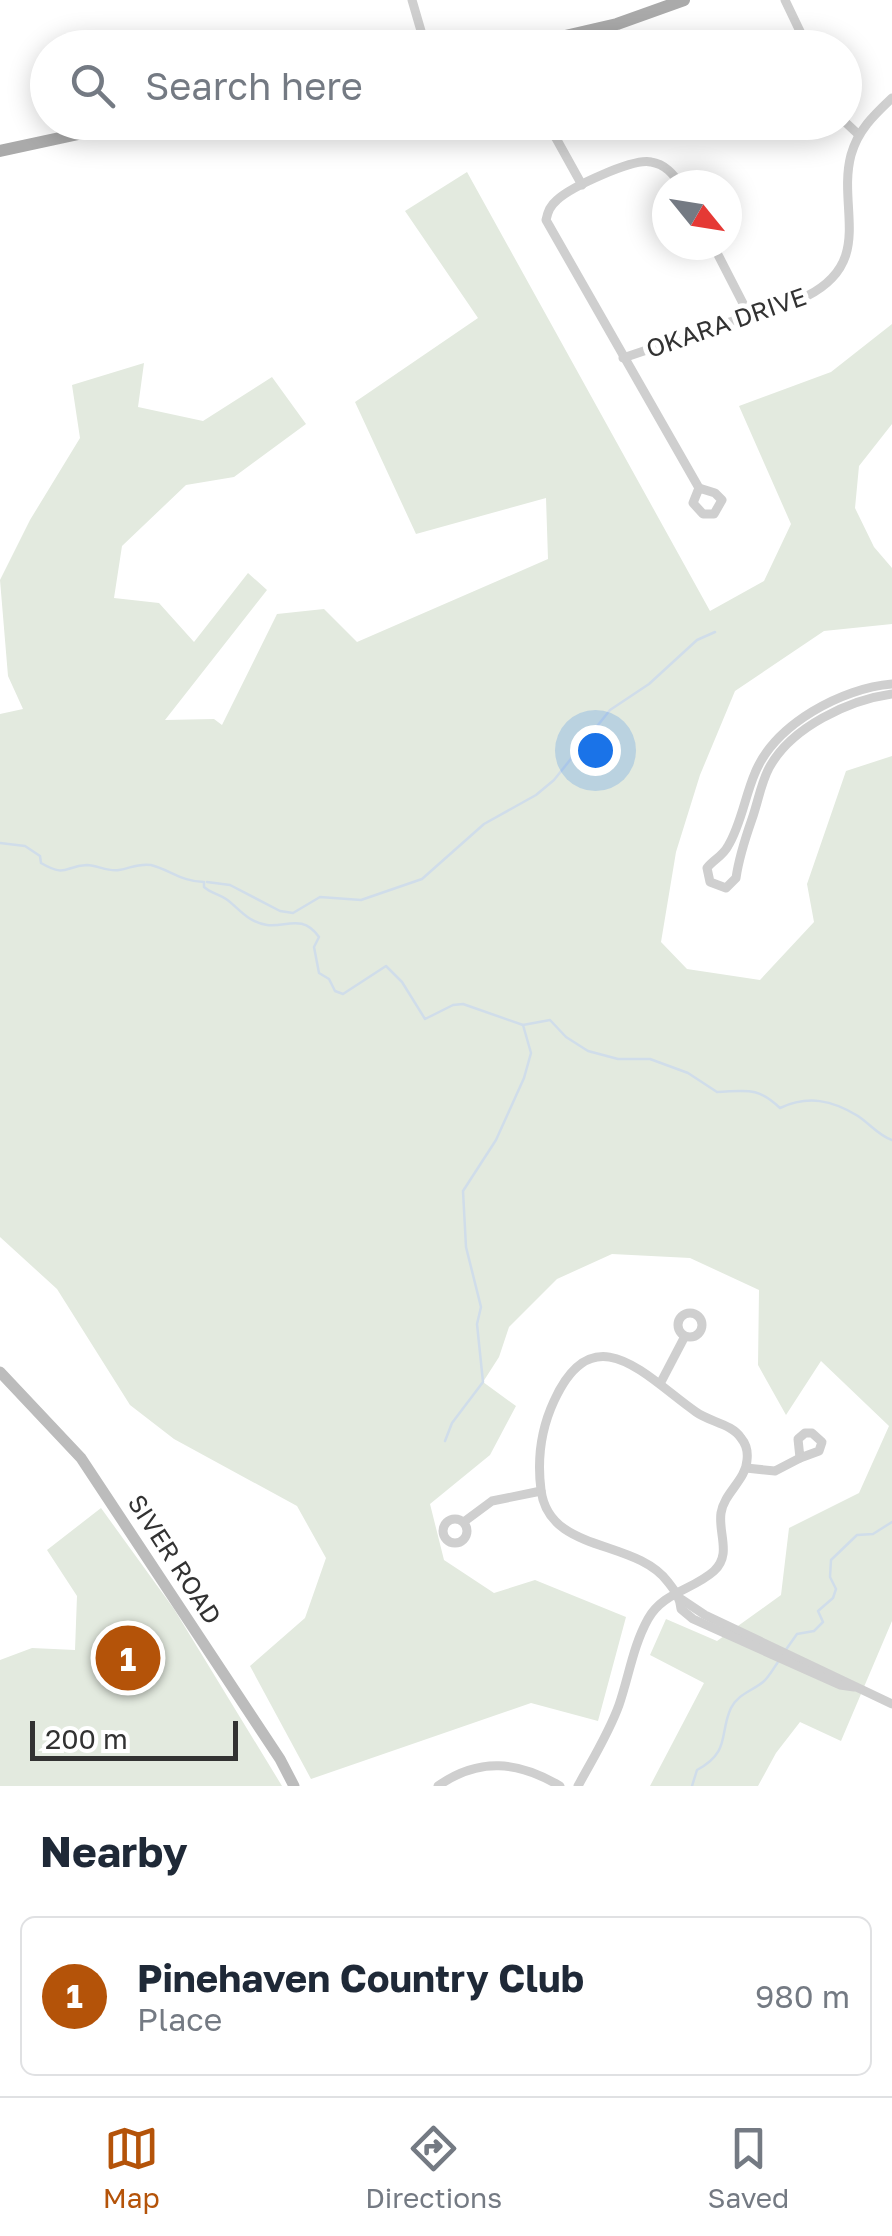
<!DOCTYPE html>
<style>
body{margin:0;font-family:"Golos Text",sans-serif;background:#f6f6f7;color:#1f2937}
.compass{position:absolute;left:652px;top:170px;width:90px;height:90px;border-radius:50%;background:#fff;box-shadow:0 5px 25px #0003;rotate:120deg}
.scale{position:absolute;left:30px;bottom:25px;width:208px;box-sizing:border-box;padding-left:10px;border:5px solid #323232;border-top:0;font-size:28px;line-height:35px;white-space:nowrap;color:#323232;-webkit-text-stroke:8px #fff;paint-order:stroke}
.you{position:absolute;left:595px;top:750px;width:35px;height:35px;margin:-25px;border:8px solid #fff;border-radius:50%;background:#1a73e8;box-shadow:0 0 0 15px #1a73e833}
.badge{display:grid;place-items:center;width:65px;height:65px;border-radius:50%;background:#b45309;color:#fff;font-size:32px;font-weight:700}
.pin{position:absolute;translate:-50% -50%;border:5px solid #fff;box-shadow:0 2px 10px #0006}
.list{margin:0;padding:0;list-style:none}
h2{display:flex;justify-content:space-between;align-items:center;height:130px;margin:0;padding:0 40px;font-size:42px}
h2 small{font-size:32px;font-weight:400;color:#747a83}
.list li{display:grid;grid-template-columns:65px 1fr auto;gap:30px;align-items:center;box-sizing:border-box;height:160px;margin:0 20px 20px;padding:0 20px;border:2px solid #e0e1e3;border-radius:15px}
.list b{display:block;font-size:38px;white-space:nowrap}
.list p{margin:0;font-size:32px;white-space:nowrap;color:#747a83}
.list em{font-size:32px;font-style:normal;color:#747a83}
.icon{flex:none;width:55px;height:55px;fill:none;stroke:currentColor;stroke-width:2;stroke-linecap:round;stroke-linejoin:round}
.map{position:relative;flex:none;width:892px;height:1786px;overflow:hidden}
.search{position:absolute;background:#fff;box-shadow:0 5px 25px #0003;left:30px;right:30px;top:30px;height:110px;display:flex;align-items:center;gap:25px;box-sizing:border-box;padding:0 35px;border-radius:55px;color:#747a83;font-size:38px}
.sheet{height:310px;background:#fff}
nav{display:flex;justify-content:space-around;align-items:center;box-sizing:border-box;height:140px;border-top:2px solid #e0e1e3;background:#fff;font-size:28px;color:#747a83}
nav a{display:grid;justify-items:center;gap:5px}
nav .on{color:#b45309}
.map>svg:first-child{display:block}
.green{fill:#e3eadf}
.lines{fill:none;stroke-linecap:round;stroke-linejoin:round}
.stream{stroke:#d0ddea;stroke-width:2.5}
.street{stroke:#cfcfcf;stroke-width:9}
.secondary{stroke:#bcbcbc;stroke-width:11}
.primary{stroke:#aaa;stroke-width:12}
.labels{text-anchor:middle;dominant-baseline:central;stroke-width:10;stroke-linejoin:round;paint-order:stroke}
.street-label{font-size:25px;fill:#323232;stroke:#fff}
</style>
<div class="map">
<svg width="892" height="1786" viewBox="0 0 892 1786">
<rect width="100%" height="100%" fill="#fff"/>
<g class="green">
<polygon points="467,172 710,611 764,581 791,524 739,406 831,372 892,324 892,424 859,466 855,508 874,547 892,568 892,624 824,631 735,691 700,775 676,852 661,942 687,969 760,980 814,922 807,884 846,771 892,756 892,1621 841,1741 800,1722 776,1753 758,1786 650,1786 704,1683 650,1655 666,1619 717,1641 781,1595 789,1528 859,1493 889,1426 821,1361 786,1415 758,1365 759,1290 690,1258 612,1254 557,1279 509,1327 499,1357 483,1382 516,1406 490,1455 430,1504 444,1560 494,1593 535,1580 626,1617 598,1721 531,1703 311,1779 250,1666 305,1618 326,1558 297,1506 174,1439 130,1405 57,1289 0,1237 0,714 23,709 8,676 0,580 30,520 80,438 72,385 144,363 138,407 203,421 272,377 306,424 234,477 186,485 122,546 114,598 159,603 194,642 248,573 267,590 165,720 214,719 222,725 277,614 324,609 357,642 548,559 546,498 416,534 355,402 478,318 405,211"/>
<polygon points="101,1508 174,1609 282,1786 0,1786 0,1660 32,1648 75,1650 77,1596 47,1550"/>
</g>
<g class="lines">
<g class="stream">
<path d="M0,843L25,846L40,856L41,863C67,878 64,866 87,865C97,865 108,872 119,870C131,868 138,863 151,865C170,870 183,882 204,882V887C211,893 218,894 226,899C239,908 247,922 267,925C285,928 302,913 319,937L314,947L319,973L329,979L335,991L343,994L386,966L402,982L425,1019L453,1005L463,1004L523,1025L550,1020L566,1037L588,1051L618,1059H650L688,1073L717,1092C746,1091 757,1086 780,1108C808,1095 832,1100 858,1116C870,1124 879,1136 892,1140"/>
<polyline points="207,882 230,885 280,911 293,913 320,897 361,900 422,879 484,824 536,795 554,780 610,710 649,684 697,640 715,632"/>
<polyline points="445,1441 452,1423 483,1382 477,1324 481,1307 466,1247 463,1191 496,1140 524,1078 531,1053 523,1025"/>
<polyline points="785,1651 797,1634 814,1631 823,1622 818,1611 833,1598 836,1589 830,1577 831,1560 857,1535 873,1534 892,1522"/>
<path d="M692,1786L697,1770C731,1752 719,1733 731,1708C738,1694 752,1691 763,1682C769,1677 773,1669 778,1662"/>
</g>
<g class="street">
<polyline points="412,0 426,48"/>
<polyline points="785,0 808,48"/>
<polyline points="844,121 859,135"/>
<polyline points="547,122 582,185"/>
<path d="M681,185C673,174 665,164 651,162C633,158 571,187 557,200C550,206 548,211 546,220L699,488"/>
<polyline points="713,245 750,317"/>
<path d="M623,358L807,296C875,261 837,208 851,155C858,130 874,115 892,98"/>
<polygon points="699,488 715,493 722,500 714,514 703,514 693,503"/>
<path d="M892,684C842,688 775,724 755,773C745,796 741,825 728,846C723,856 713,860 707,868L710,882L726,888L736,878C739,857 745,839 752,819C758,802 761,783 769,768C791,727 849,700 892,694"/>
<circle cx="690" cy="1325" r="12"/>
<polyline points="661,1382 684,1338"/>
<polygon points="812,1433 822,1442 819,1451 800,1458 798,1439 805,1433"/>
<polyline points="746,1468 775,1471 800,1458"/>
<circle cx="455" cy="1531" r="12"/>
<polyline points="465,1521 492,1501 541,1491"/>
<polyline points="681,1599 705,1615 892,1704"/>
<path d="M438,1786C479,1757 518,1761 560,1786"/>
<path d="M578,1786C592,1760 609,1733 619,1705C629,1676 633,1646 648,1619C663,1592 693,1590 714,1571C732,1554 718,1534 721,1513C724,1493 746,1480 747,1460C748,1452 746,1444 741,1438C732,1424 710,1422 696,1412C646,1377 594,1313 554,1401C541,1429 537,1459 541,1490C549,1554 635,1538 668,1582C675,1591 680,1597 681,1609L693,1619L840,1685L854,1687"/>
</g>
<polyline class="secondary" points="0,1372 81,1458 280,1759 294,1786"/>
<g class="primary">
<polyline points="513,48 617,24 684,0"/>
<polyline points="0,151 134,122"/>
</g>
</g>
<g class="labels">
<g class="street-label">
<text transform="translate(726 322) rotate(-19)">OKARA DRIVE</text>
<text transform="translate(175 1559) rotate(57)">SIVER ROAD</text>
</g>
</g>
</svg>
<svg class="compass" viewBox="-18 -18 36 36"><path d="M0-13l5 13h-10z" fill="#e53935"/><path d="M0 13l5-13h-10z" fill="#747a83"/></svg>
<div class="scale">200 m</div>
<div class="you"></div>
<div class="pin badge" style="left:128px;top:1658px">1</div>
<div class="search"><svg class="icon" aria-label="search" viewBox="0 0 24 24"><circle cx="10" cy="10" r="6"/><path d="M15 15l6 6"/></svg>Search here</div>
</div>
<section class="sheet">
<h2>Nearby<small></small></h2>
<ul class="list">
<li><span class="badge">1</span><div><b>Pinehaven Country Club</b><p>Place</p></div><em>980 m</em></li>
</ul>
</section>
<nav>
<a class="on"><svg class="icon" aria-label="map" viewBox="0 0 24 24"><path d="M3 6l6-2 6 2 6-2v14l-6 2-6-2-6 2zM9 4v14M15 6v14"/></svg>Map</a>
<a><svg class="icon" aria-label="directions" viewBox="0 0 24 24"><path d="M12 3l9 9-9 9-9-9zM9 14v-3h6M13 9l2 2-2 2"/></svg>Directions</a>
<a><svg class="icon" aria-label="saved" viewBox="0 0 24 24"><path d="M7 4h10v16l-5-4-5 4z"/></svg>Saved</a>
</nav>
